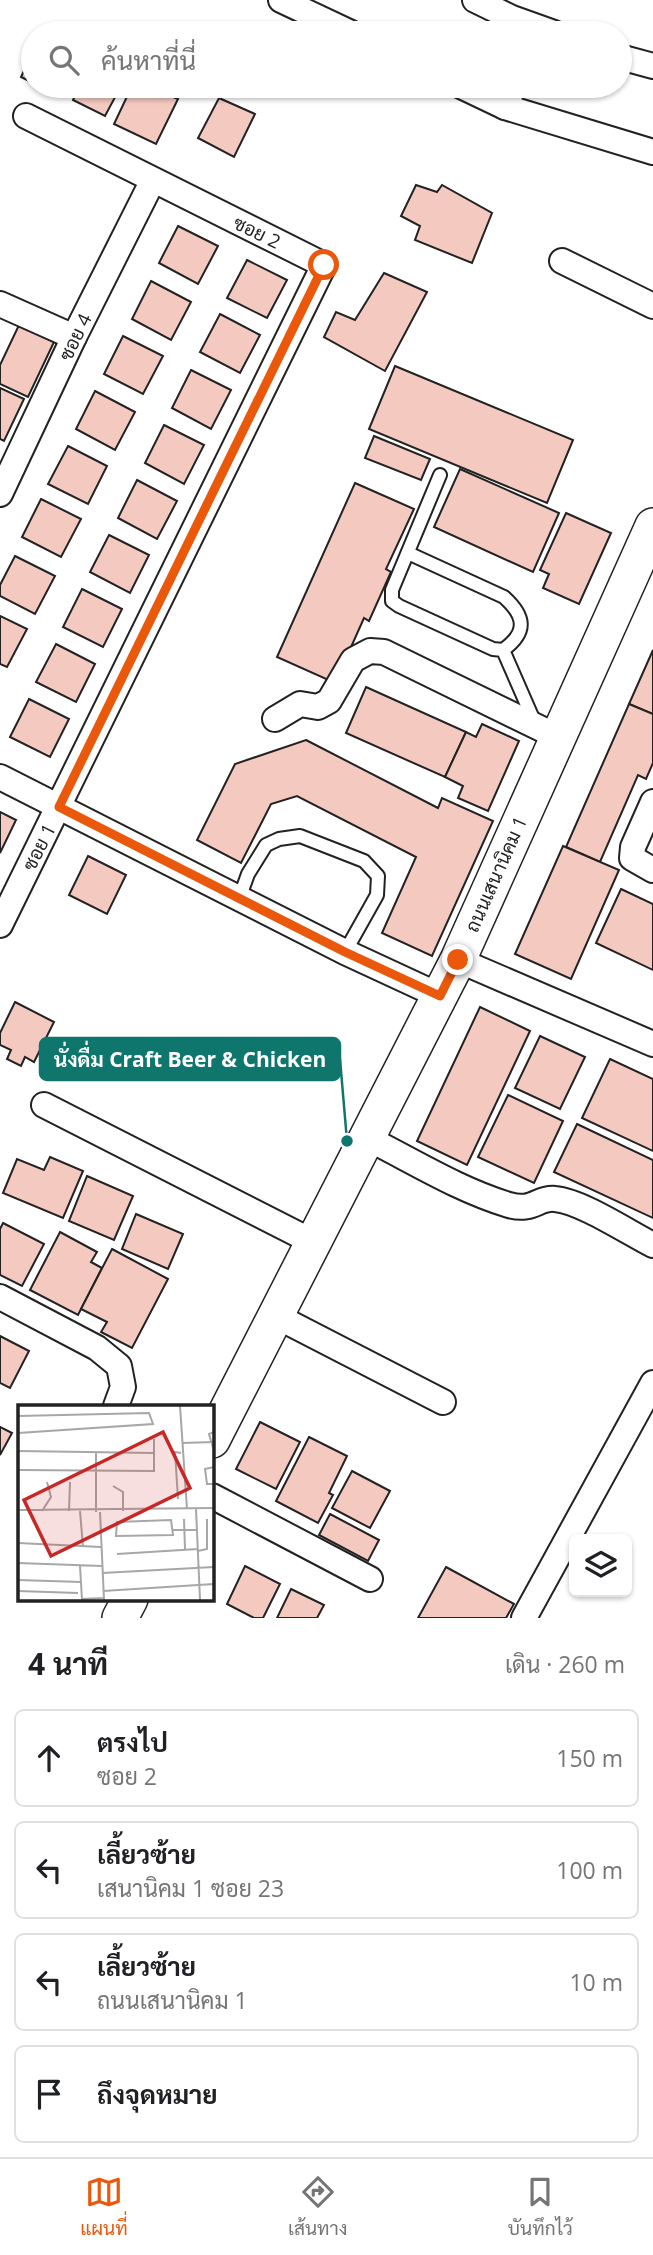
<!DOCTYPE html>
<html lang="th">
<meta charset="utf-8">
<style>
body{margin:0;font-family:"Open Sans",Sarabun,sans-serif;background:#f2f2f2;color:#202124}
.controls{position:absolute;right:21px;bottom:21px;display:grid;overflow:hidden;border-radius:10px;box-shadow:0 2px 5px #0004}
.controls button{width:63px;height:63px;display:grid;place-items:center;padding:0;border:0;border-bottom:2px solid #e0e0e0;background:#fff;color:#202124;font:35px sans-serif}
.stop{position:absolute;width:21px;height:21px;margin:-16px;border:5px solid #ea580c;border-radius:50%;background:#fff}
.stop.end{background:#ea580c;border-color:#fff;box-shadow:0 2px 7px #0008}
.list{margin:0;padding:0;list-style:none}
h2{display:flex;justify-content:space-between;align-items:center;height:91px;margin:0;padding:0 28px;font-size:30px}
h2 small{font-size:23px;font-weight:400;color:#757577}
.list li{display:grid;grid-template-columns:46px 1fr auto;gap:21px;align-items:center;box-sizing:border-box;height:98px;margin:0 14px 14px;padding:0 14px;border:2px solid #e0e0e0;border-radius:10px}
.list b{display:block;font-size:26px;white-space:nowrap}
.list p{margin:0;font-size:23px;white-space:nowrap;color:#757577}
.list em{font-size:23px;font-style:normal;color:#757577}
.icon{flex:none;width:38px;height:38px;fill:none;stroke:currentColor;stroke-width:2;stroke-linecap:round;stroke-linejoin:round}
.map{position:relative;flex:none;width:653px;height:1618px;overflow:hidden}
.search{position:absolute;background:#fff;box-shadow:0 2px 5px #0004;left:21px;right:21px;top:21px;height:77px;display:flex;align-items:center;gap:18px;box-sizing:border-box;padding:0 24px;border-radius:38px;color:#757577;font-size:26px}
.sheet{height:539px;background:#fff}
nav{display:flex;justify-content:space-around;align-items:center;box-sizing:border-box;height:98px;border-top:2px solid #e0e0e0;background:#fff;font-size:19px;color:#757577}
nav a{display:grid;justify-items:center;gap:4px}
nav .on{color:#ea580c}
.map>svg:first-child{display:block}
.building{fill:#f3c9c0;stroke:#222;stroke-width:2}
.lines{fill:none;stroke-linecap:round;stroke-linejoin:round}
.lane-casing{stroke:#222;stroke-width:16}
.street-casing{stroke:#222;stroke-width:28}
.secondary-casing{stroke:#222;stroke-width:38}
.lane{stroke:#fff;stroke-width:12}
.street{stroke:#fff;stroke-width:24}
.secondary{stroke:#fff;stroke-width:35}
.route{stroke:#ea580c;stroke-width:9}
.labels{text-anchor:middle;dominant-baseline:central;stroke-width:5;stroke-linejoin:round;paint-order:stroke}
.street-label{font-size:19px;fill:#222;stroke:#fff}
.inset-road{fill:none;stroke:#a7a7a7;stroke-width:2}
.view{fill:#c62828;fill-opacity:0.15;stroke:#c62828;stroke-width:3.5}
.inset-edge{fill:none;stroke:#222;stroke-width:3.5}
.leader{fill:none;stroke:#0f766e;stroke-width:2.5}
.callout-dot{fill:#0f766e;stroke:#fff;stroke-width:2.5}
.callout{fill:#0f766e;stroke:#0f766e;stroke-width:2.5}
.callout-label{font-size:21px;text-anchor:middle;font-weight:bold;fill:#fff}
</style>
<div class="map">
<svg width="653" height="1618" viewBox="0 0 653 1618">
<rect width="100%" height="100%" fill="#fff"/>
<g class="building">
<polygon points="33,52 33,83 21,77"/>
<polygon points="80,86 121,86 105,116 73,100"/>
<polygon points="132,86 179,86 173,97 178,99 156,144 114,124"/>
<polygon points="219,98 255,114 234,157 198,138"/>
<polygon points="416,185 437,192 442,185 492,213 472,263 415,240 420,226 401,216"/>
<polygon points="178,226 218,246 198,284 159,263"/>
<polygon points="247,260 287,280 267,318 227,298"/>
<polygon points="384,273 427,292 385,371 324,337 336,312 355,320"/>
<polygon points="151,281 191,302 171,340 132,319"/>
<polygon points="220,314 260,335 240,373 200,352"/>
<polygon points="19,325 54,342 28,397 0,384 0,365"/>
<polygon points="123,336 163,356 143,394 104,374"/>
<polygon points="395,366 573,440 547,503 369,429"/>
<polygon points="191,370 231,390 211,429 172,408"/>
<polygon points="0,388 24,399 4,441 0,439"/>
<polygon points="95,391 135,412 115,450 76,429"/>
<polygon points="164,425 204,445 184,484 145,463"/>
<polygon points="374,436 430,459 421,480 365,458"/>
<polygon points="68,446 107,466 88,504 48,484"/>
<polygon points="460,469 559,513 533,572 434,527"/>
<polygon points="137,480 177,501 157,539 118,518"/>
<polygon points="355,483 414,509 386,569 391,572 369,621 364,618 335,683 277,657"/>
<polygon points="41,499 81,519 61,557 22,537"/>
<polygon points="566,513 611,533 579,604 543,588 549,574 540,570"/>
<polygon points="109,535 149,555 130,593 90,572"/>
<polygon points="15,556 55,576 35,614 0,596 0,585"/>
<polygon points="82,589 122,609 103,647 63,627"/>
<polygon points="0,616 27,629 7,667 0,664"/>
<polygon points="56,644 95,664 76,702 36,682"/>
<polygon points="653,650 653,714 629,704"/>
<polygon points="366,687 466,732 445,777 346,733"/>
<polygon points="29,699 69,719 50,757 10,737"/>
<polygon points="629,704 653,714 653,763 646,779 638,775 600,862 566,847"/>
<polygon points="482,724 519,741 488,811 458,798 463,786 445,777 466,732 476,737"/>
<polygon points="306,740 438,808 442,798 493,821 432,956 382,933 416,857 297,796 271,804 241,863 197,840 235,764"/>
<polygon points="0,812 16,820 0,853"/>
<polygon points="563,846 619,870 571,979 515,954"/>
<polygon points="88,856 126,875 107,914 69,895"/>
<polygon points="621,889 653,904 653,970 596,943"/>
<polygon points="15,1002 54,1022 34,1062 25,1057 21,1066 7,1059 11,1050 0,1045 0,1033"/>
<polygon points="480,1007 530,1031 467,1165 417,1141"/>
<polygon points="540,1036 585,1057 560,1109 515,1088"/>
<polygon points="610,1059 653,1079 653,1151 582,1118"/>
<polygon points="508,1095 563,1121 534,1183 478,1157"/>
<polygon points="577,1124 653,1160 653,1218 554,1172"/>
<polygon points="50,1157 83,1171 63,1218 3,1193 17,1159 44,1170"/>
<polygon points="87,1176 133,1196 114,1240 69,1221"/>
<polygon points="136,1214 183,1234 168,1269 122,1249"/>
<polygon points="3,1223 44,1244 22,1286 0,1275 0,1229"/>
<polygon points="60,1232 97,1252 91,1262 102,1268 78,1315 30,1290"/>
<polygon points="112,1249 168,1279 132,1348 101,1332 107,1322 81,1309"/>
<polygon points="0,1336 29,1351 10,1388 0,1383"/>
<polygon points="260,1422 300,1442 276,1489 236,1469"/>
<polygon points="0,1427 12,1433 0,1455"/>
<polygon points="309,1437 347,1456 329,1493 333,1495 318,1523 276,1501"/>
<polygon points="352,1471 390,1491 370,1528 332,1508"/>
<polygon points="330,1514 379,1540 368,1561 319,1535"/>
<polygon points="245,1566 280,1584 263,1618 254,1618 227,1604"/>
<polygon points="446,1567 514,1604 506,1618 418,1618"/>
<polygon points="291,1589 324,1605 317,1618 277,1618"/>
</g>
<g class="lines">
<defs>
<g id="lane">
<polyline points="440,475 392,590 392,601 399,606 493,649 503,650 534,721"/>
<path d="M408,553L504,597C525,616 528,632 503,650"/>
<polyline points="239,899 248,874 266,845 279,839 300,836 364,861 378,876 377,895 345,952"/>
</g>
<g id="street">
<polyline points="281,0 351,33"/>
<polyline points="475,0 512,18 554,33"/>
<polyline points="620,57 653,66"/>
<polyline points="461,86 505,107 653,152"/>
<polyline points="505,107 514,86"/>
<polyline points="562,261 653,306"/>
<polyline points="0,304 74,337"/>
<polyline points="0,494 74,337 153,180"/>
<polyline points="275,719 300,704 318,707 329,701 353,660 370,651 384,652 558,737"/>
<polyline points="0,777 345,952 440,996"/>
<polyline points="653,802 633,847 632,858 653,870"/>
<polyline points="0,925 324,265 26,116"/>
<polyline points="458,960 653,1044"/>
<polyline points="44,1105 313,1242"/>
<path d="M367,1138C413,1161 459,1190 509,1205C533,1212 538,1197 555,1199C581,1201 629,1233 653,1245"/>
<polyline points="0,1297 97,1348 119,1366 123,1387 116,1406"/>
<polyline points="276,1316 443,1402"/>
<polyline points="212,1496 370,1579"/>
<polyline points="524,1618 653,1383"/>
</g>
<g id="secondary">
<polyline points="212,1440 458,960 653,526"/>
<polyline points="120,1618 130,1599"/>
</g>
</defs>
<use href="#lane" class="lane-casing"/>
<use href="#street" class="street-casing"/>
<use href="#secondary" class="secondary-casing"/>
<use href="#lane" class="lane"/>
<use href="#street" class="street"/>
<use href="#secondary" class="secondary"/>
</g>
<g class="lines">
<polyline class="route" points="324,265 59,807 345,952 440,996 458,960"/>
</g>
<g class="labels">
<g class="street-label">
<text transform="translate(257 232) rotate(26)">ซอย 2</text>
<text transform="translate(75 337) rotate(-64)">ซอย 4</text>
<text transform="translate(39 847) rotate(-63)">ซอย 1</text>
<text transform="translate(496 874) rotate(-66)">ถนนเสนานิคม 1</text>
</g>
</g>
<g transform="translate(18 1405)">
<rect width="196" height="196" fill="#fff"/>
<path class="inset-road" d="M162,1L169,104M0,11L131,8L135,19L0,28M196,27L191,29L196,46M164,38L196,37M0,46L136,48M196,62L187,64L189,79H196M0,65L136,66V34M95,81L105,87V106M160,94L157,47L163,48M178,104L182,195M0,105L196,103M24,106L33,92L29,77M51,106L52,77M62,106L65,142M78,107V48M82,107L86,195M166,114L167,144M153,115L155,130L98,131L99,117ZM155,125H179M0,138L83,142M180,146L189,144V114M99,149L180,144M0,158L84,161M62,161L64,195M84,168L196,162M0,175L63,177M0,186L60,188M85,186L196,179M63,194L86,193"/>
<path class="view" d="M145,27L172,83L33,151L6,95Z"/>
<rect width="196" height="196" class="inset-edge"/>
</g>
<path class="leader" d="M347 1141L340 1059"/>
<circle class="callout-dot" cx="347" cy="1141" r="7"/>
<rect class="callout" x="40" y="1038" width="300" height="42" rx="7"/>
<g class="callout-label">
<text x="190" y="1067">นั่งดื่ม Craft Beer &amp; Chicken</text>
</g>
</svg>
<div class="controls">
<button><svg class="icon" aria-label="layers" viewBox="0 0 24 24"><path d="M12 4l9 5-9 5-9-5zM3 14l9 5 9-5"/></svg></button>
</div>
<div class="stop" style="left:324px;top:265px"></div>
<div class="stop end" style="left:458px;top:960px"></div>
<div class="search"><svg class="icon" aria-label="search" viewBox="0 0 24 24"><circle cx="10" cy="10" r="6"/><path d="M15 15l6 6"/></svg>ค้นหาที่นี่</div>
</div>
<section class="sheet">
<h2>4 นาที<small>เดิน · 260 m</small></h2>
<ul class="list">
<li><svg class="icon" aria-label="ahead" viewBox="0 0 24 24"><path d="M12 20V5M6 11l6-6 6 6"/></svg><div><b>ตรงไป</b><p>ซอย 2</p></div><em>150 m</em></li>
<li><svg class="icon" aria-label="left" viewBox="0 0 24 24"><path d="M17 20v-9H6M10 6l-5 5 5 5"/></svg><div><b>เลี้ยวซ้าย</b><p>เสนานิคม 1 ซอย 23</p></div><em>100 m</em></li>
<li><svg class="icon" aria-label="left" viewBox="0 0 24 24"><path d="M17 20v-9H6M10 6l-5 5 5 5"/></svg><div><b>เลี้ยวซ้าย</b><p>ถนนเสนานิคม 1</p></div><em>10 m</em></li>
<li><svg class="icon" aria-label="arrive" viewBox="0 0 24 24"><path d="M6 21V4h12l-3 4 3 4H6"/></svg><div><b>ถึงจุดหมาย</b></div></li>
</ul>
</section>
<nav>
<a class="on"><svg class="icon" aria-label="map" viewBox="0 0 24 24"><path d="M3 6l6-2 6 2 6-2v14l-6 2-6-2-6 2zM9 4v14M15 6v14"/></svg>แผนที่</a>
<a><svg class="icon" aria-label="directions" viewBox="0 0 24 24"><path d="M12 3l9 9-9 9-9-9zM9 14v-3h6M13 9l2 2-2 2"/></svg>เส้นทาง</a>
<a><svg class="icon" aria-label="saved" viewBox="0 0 24 24"><path d="M7 4h10v16l-5-4-5 4z"/></svg>บันทึกไว้</a>
</nav>
